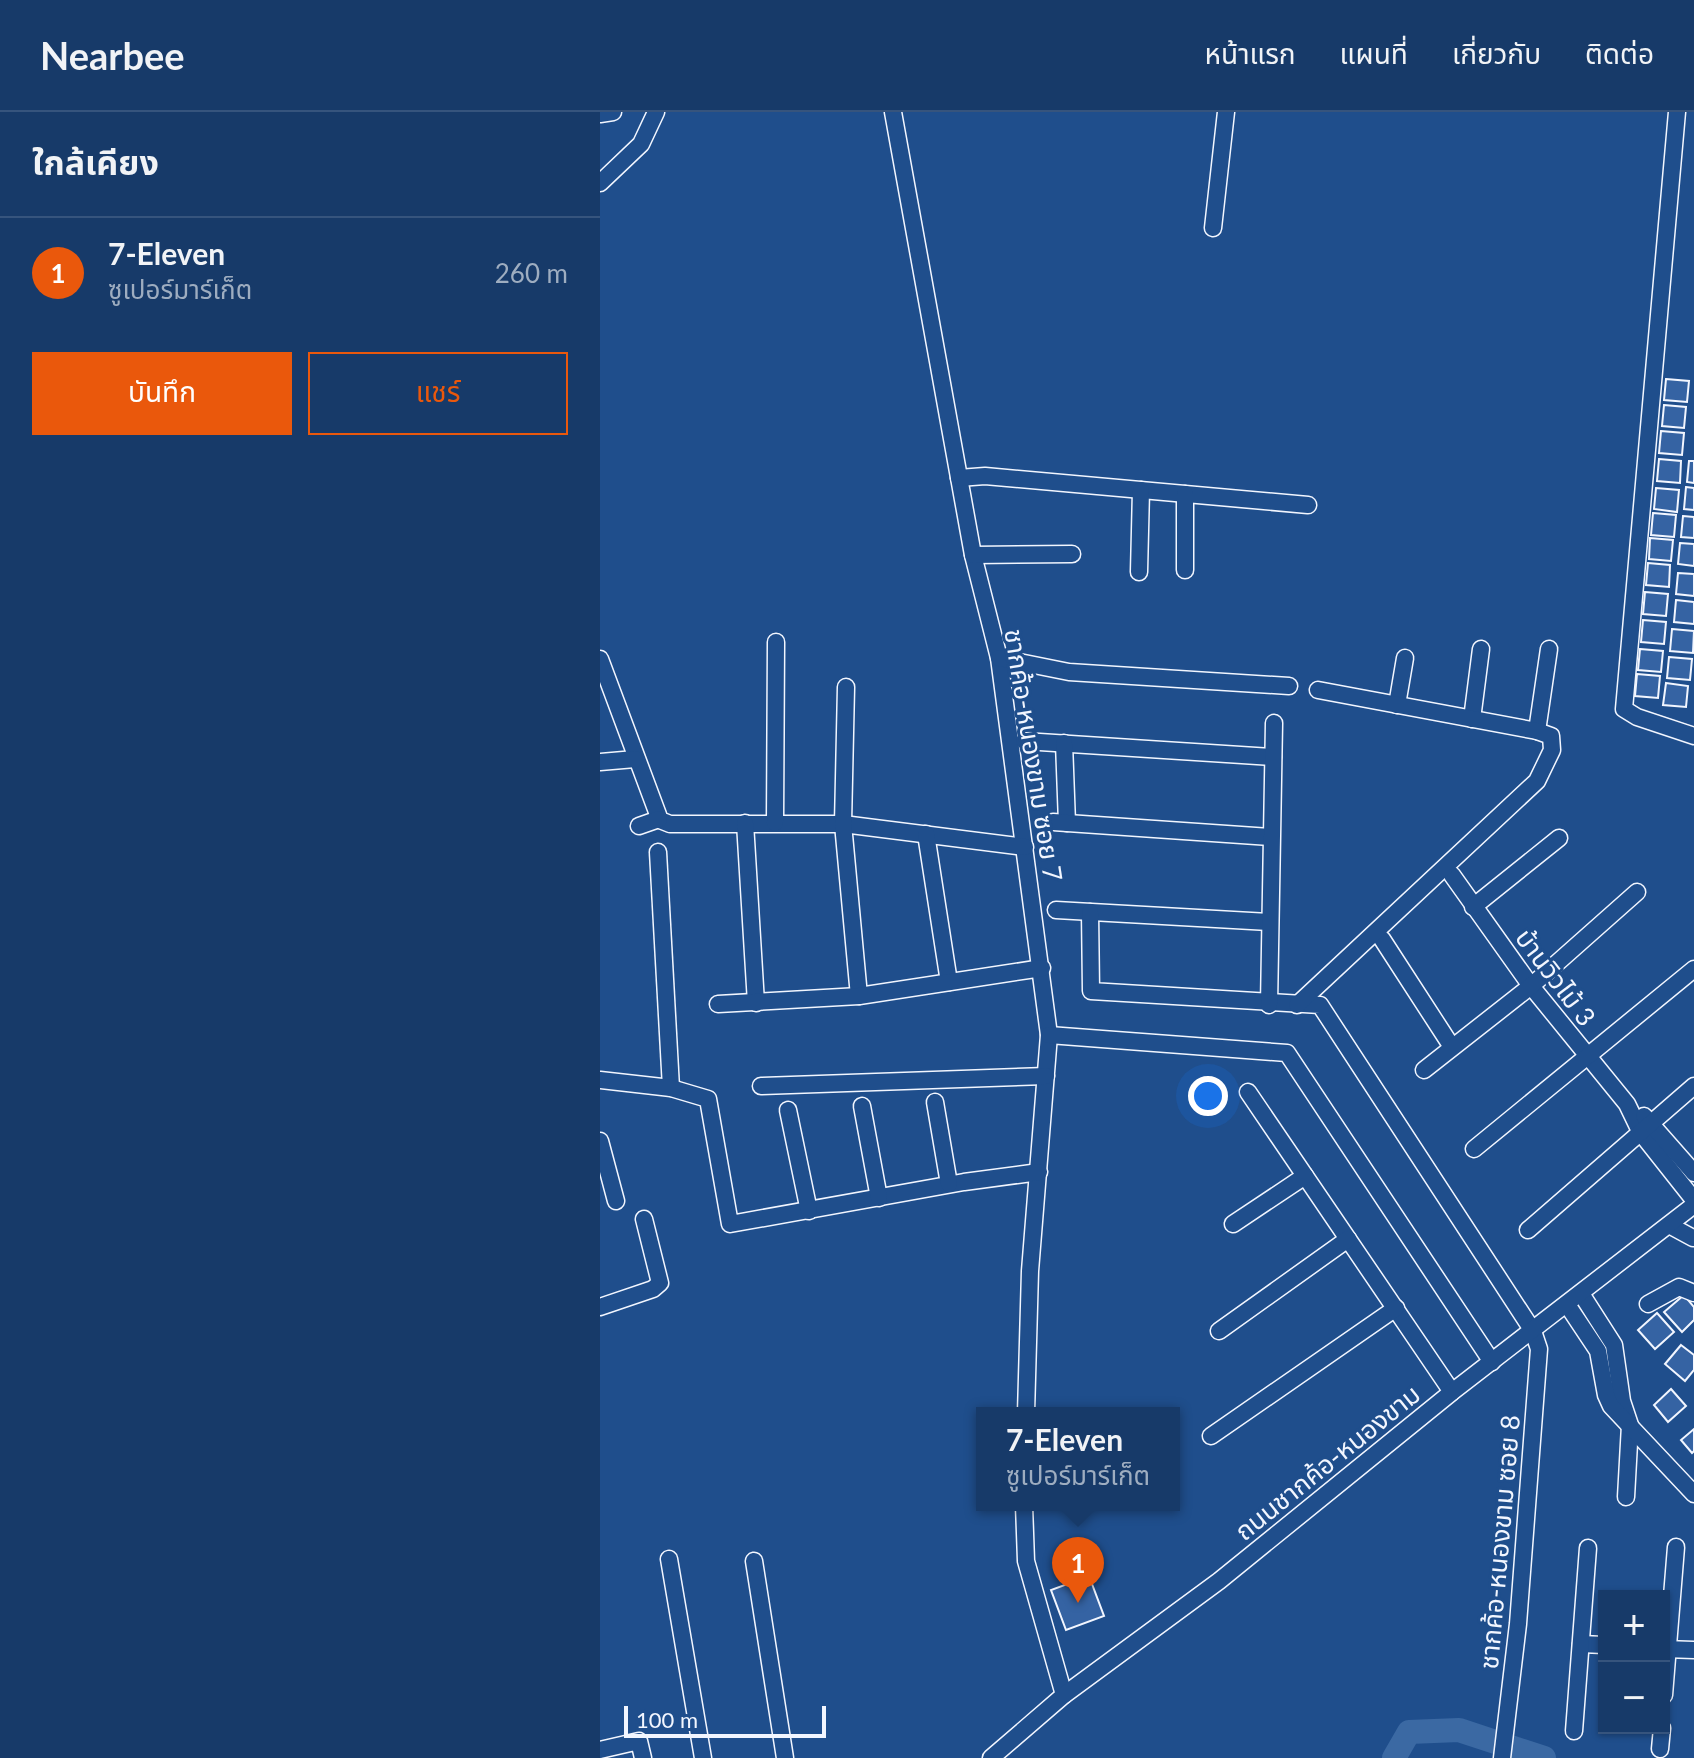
<!DOCTYPE html>
<html lang="th">
<meta charset="utf-8">
<style>
body{margin:0;font-family:Lato,"Noto Sans Thai",sans-serif;background:#20416f;color:#f1f3f6}
.controls{position:absolute;right:24px;bottom:24px;display:grid;overflow:hidden;border-radius:0px;box-shadow:0 2px 6px #0004}
.controls button{width:72px;height:72px;display:grid;place-items:center;padding:0;border:0;border-bottom:2px solid #36547d;background:#173a69;color:#f1f3f6;font:40px sans-serif}
.scale{position:absolute;left:24px;bottom:20px;width:202px;box-sizing:border-box;padding-left:8px;border:4px solid #f2f6ff;border-top:0;font-size:22px;line-height:28px;white-space:nowrap;color:#f2f6ff;-webkit-text-stroke:6px #1f4e8c;paint-order:stroke}
.you{position:absolute;left:608px;top:984px;width:28px;height:28px;margin:-20px;border:6px solid #fff;border-radius:50%;background:#1a73e8;box-shadow:0 0 0 12px #1a73e833}
.badge{display:grid;place-items:center;width:52px;height:52px;border-radius:50%;background:#ea580c;color:#fff;font-size:26px;font-weight:700}
.pin{position:absolute;translate:-50% -66px;filter:drop-shadow(0 2px 4px #0008)}
.pin::after{content:'';position:absolute;top:42px;width:28px;height:24px;background:inherit;clip-path:polygon(0 0,100% 0,50% 100%)}
.popup{position:absolute;left:376px;top:1295px;width:204px;height:104px;box-sizing:border-box;display:grid;place-content:center;border-radius:0px;background:#173a69;filter:drop-shadow(0 2px 6px #0005);font-size:26px;white-space:nowrap;color:#9eadc0}
.popup b{font-size:30px;color:#f1f3f6}
.popup::after{content:'';position:absolute;left:50%;top:100%;margin-left:-16px;border:16px solid transparent;border-top-color:#173a69}
.list{margin:0;padding:0;list-style:none}
h2{display:flex;justify-content:space-between;align-items:center;height:104px;margin:0;padding:0 32px;font-size:34px}
h2 small{font-size:26px;font-weight:400;color:#9eadc0}
.list li{display:grid;grid-template-columns:52px 1fr auto;gap:24px;align-items:center;box-sizing:border-box;height:112px;padding:0 32px;border-top:2px solid #36547d}
.list b{display:block;font-size:30px;white-space:nowrap}
.list p{margin:0;font-size:26px;white-space:nowrap;color:#9eadc0}
.list em{font-size:26px;font-style:normal;color:#9eadc0}
.actions{display:flex;gap:16px;padding:24px 32px}
.actions a{flex:1;padding:18px 0;border:2px solid #ea580c;border-radius:0px;text-align:center;font-size:28px;color:#ea580c}
.actions .main{background:#ea580c;color:#fff}
.map{position:relative;flex:none;width:1094px;height:1646px;overflow:hidden}
header{display:flex;align-items:center;gap:48px;box-sizing:border-box;height:112px;padding:0 40px;background:#173a69;border-bottom:2px solid #36547d}
header strong{font-size:38px}
nav{display:flex;gap:44px;margin-inline-start:auto;font-size:28px}
main{display:flex}
aside{flex:1;background:#173a69}
.map>svg:first-child{display:block}
.lines{fill:none;stroke-linecap:round;stroke-linejoin:round}
.river{stroke:#3b69a3;stroke-width:24}
.building{fill:#3563a3;stroke:#f2f6ff;stroke-width:2}
.minor-casing{stroke:#f2f6ff;stroke-width:19}
.minor{stroke:#1f4e8c;stroke-width:16}
.labels{text-anchor:middle;dominant-baseline:central;stroke-width:6;stroke-linejoin:round;paint-order:stroke}
.street-label{font-size:26px;fill:#f2f6ff;stroke:#1f4e8c}
</style>
<header>
<strong>Nearbee</strong>
<nav><a>หน้าแรก</a><a>แผนที่</a><a>เกี่ยวกับ</a><a>ติดต่อ</a></nav>
</header>
<main>
<aside>
<h2>ใกล้เคียง<small></small></h2>
<ul class="list">
<li><span class="badge">1</span><div><b>7-Eleven</b><p>ซูเปอร์มาร์เก็ต</p></div><em>260 m</em></li>
</ul>
<div class="actions"><a class="main">บันทึก</a><a>แชร์</a></div>
</aside>
<div class="map">
<svg width="1094" height="1646" viewBox="0 0 1094 1646">
<rect width="100%" height="100%" fill="#1f4e8c"/>
<g class="lines">
<polyline class="river" points="794,1646 809,1620 859,1618 944,1646"/>
</g>
<g class="building">
<polygon points="1066,267 1089,269 1087,290 1064,288"/>
<polygon points="1064,293 1086,295 1084,316 1062,314"/>
<polygon points="1061,319 1084,321 1082,343 1059,341"/>
<polygon points="1059,347 1081,349 1080,371 1057,369"/>
<polygon points="1089,349 1094,349 1094,371 1087,370"/>
<polygon points="1086,375 1094,376 1094,398 1084,397"/>
<polygon points="1056,376 1079,378 1077,400 1054,397"/>
<polygon points="1053,401 1076,403 1074,425 1051,423"/>
<polygon points="1083,404 1094,405 1094,426 1081,425"/>
<polygon points="1050,426 1073,428 1071,449 1049,447"/>
<polygon points="1080,431 1094,432 1094,454 1078,452"/>
<polygon points="1048,451 1070,453 1069,475 1046,473"/>
<polygon points="1078,461 1094,462 1094,484 1076,482"/>
<polygon points="1045,480 1068,482 1066,504 1043,502"/>
<polygon points="1076,488 1094,490 1094,512 1074,510"/>
<polygon points="1043,508 1066,510 1064,532 1041,530"/>
<polygon points="1072,517 1094,519 1093,541 1070,539"/>
<polygon points="1040,537 1063,539 1061,560 1038,558"/>
<polygon points="1069,545 1092,547 1090,568 1067,566"/>
<polygon points="1037,562 1060,564 1058,586 1035,584"/>
<polygon points="1066,571 1088,574 1086,595 1063,593"/>
<polygon points="1084,1183 1094,1195 1094,1208 1082,1220 1064,1200"/>
<polygon points="1057,1201 1074,1220 1055,1237 1038,1218"/>
<polygon points="1081,1233 1094,1243 1094,1258 1085,1269 1065,1252"/>
<polygon points="1071,1277 1086,1294 1068,1310 1054,1293"/>
<polygon points="1094,1317 1094,1339 1092,1341 1081,1328"/>
<polygon points="489,1464 504,1504 466,1518 451,1478"/>
</g>
<g class="lines">
<defs>
<g id="minor">
<polyline points="293,0 373,443 399,546 449,923 430,1159 426,1301"/>
<polyline points="1077,0 1024,597 1037,605 1094,624"/>
<polyline points="0,2 13,0"/>
<polyline points="0,71 41,32 56,0"/>
<polyline points="613,116 626,0"/>
<polyline points="359,366 385,364 708,393"/>
<polyline points="585,382 585,458"/>
<polyline points="373,443 472,442"/>
<polyline points="539,460 541,378"/>
<polyline points="399,546 469,560 689,574"/>
<polyline points="0,547 60,708 70,712 243,712 425,735"/>
<polyline points="246,575 243,712 259,884"/>
<polyline points="797,593 805,546"/>
<polyline points="872,607 881,537"/>
<polyline points="937,619 949,537"/>
<polyline points="424,629 673,645"/>
<polyline points="464,631 467,711"/>
<polyline points="0,650 35,647"/>
<polyline points="453,710 670,725"/>
<polyline points="145,711 156,891"/>
<polyline points="175,711 176,530"/>
<polyline points="39,714 59,707"/>
<polyline points="326,722 349,870"/>
<polyline points="58,740 71,976"/>
<polyline points="852,763 931,874 1027,992 1041,1021 1094,1088"/>
<polyline points="873,795 959,726"/>
<polyline points="456,798 669,810"/>
<polyline points="490,800 491,879 720,893 933,1219 939,1237 918,1512 902,1646"/>
<polyline points="782,827 852,935"/>
<polyline points="118,892 259,884 442,856"/>
<polyline points="669,893 674,611"/>
<polyline points="697,893 937,669 952,638 951,624 937,619 718,578"/>
<polyline points="449,923 687,941 892,1250"/>
<polyline points="824,958 931,874 1037,780"/>
<polyline points="0,968 71,976 108,987 130,1112 364,1070 439,1060"/>
<polyline points="161,974 446,964"/>
<polyline points="648,980 852,1280"/>
<polyline points="335,990 349,1072"/>
<polyline points="262,994 279,1086"/>
<polyline points="188,998 209,1099"/>
<polyline points="1044,1004 1094,1061"/>
<polyline points="0,1029 16,1089"/>
<polyline points="874,1037 1094,857"/>
<polyline points="633,1112 705,1064"/>
<polyline points="1069,1113 1093,1126"/>
<polyline points="928,1118 1094,974"/>
<polyline points="982,1183 1014,1233 1022,1289 1030,1313 1026,1385"/>
<polyline points="1048,1192 1079,1175 1094,1181"/>
<polyline points="968,1194 998,1239 1006,1283 1011,1294 1094,1382"/>
<polyline points="0,1195 53,1177 60,1171 44,1107"/>
<polyline points="619,1219 748,1127"/>
<polyline points="611,1324 796,1196"/>
<polyline points="424,1393 426,1449 464,1583"/>
<polyline points="69,1447 103,1646"/>
<polyline points="154,1449 185,1646"/>
<polyline points="981,1532 1004,1533"/>
<polyline points="1064,1537 1094,1538"/>
<polyline points="1064,1583 1076,1435"/>
<polyline points="974,1619 988,1436"/>
<polyline points="1060,1637 1062,1616"/>
<polyline points="0,1638 39,1629 43,1646"/>
<polyline points="391,1646 464,1583 619,1469 852,1280 1094,1093"/>
</g>
</defs>
<use href="#minor" class="minor-casing"/>
<use href="#minor" class="minor"/>
</g>
<g class="labels">
<g class="street-label">
<text transform="translate(434 643) rotate(81)">ชากค้อ-หนองขาม ซอย 7</text>
<text transform="translate(956 865) rotate(53)">บ้านวิวไม้ 3</text>
<text transform="translate(727 1350) rotate(-39)">ถนนชากค้อ-หนองขาม</text>
<text transform="translate(899 1430) rotate(-85)">ชากค้อ-หนองขาม ซอย 8</text>
</g>
</g>
</svg>
<div class="controls">
<button>+</button>
<button>−</button>
</div>
<div class="scale">100 m</div>
<div class="you"></div>
<div class="pin badge" style="left:478px;top:1491px">1</div>
<div class="popup"><b>7-Eleven</b>ซูเปอร์มาร์เก็ต</div>
</div>
</main>
